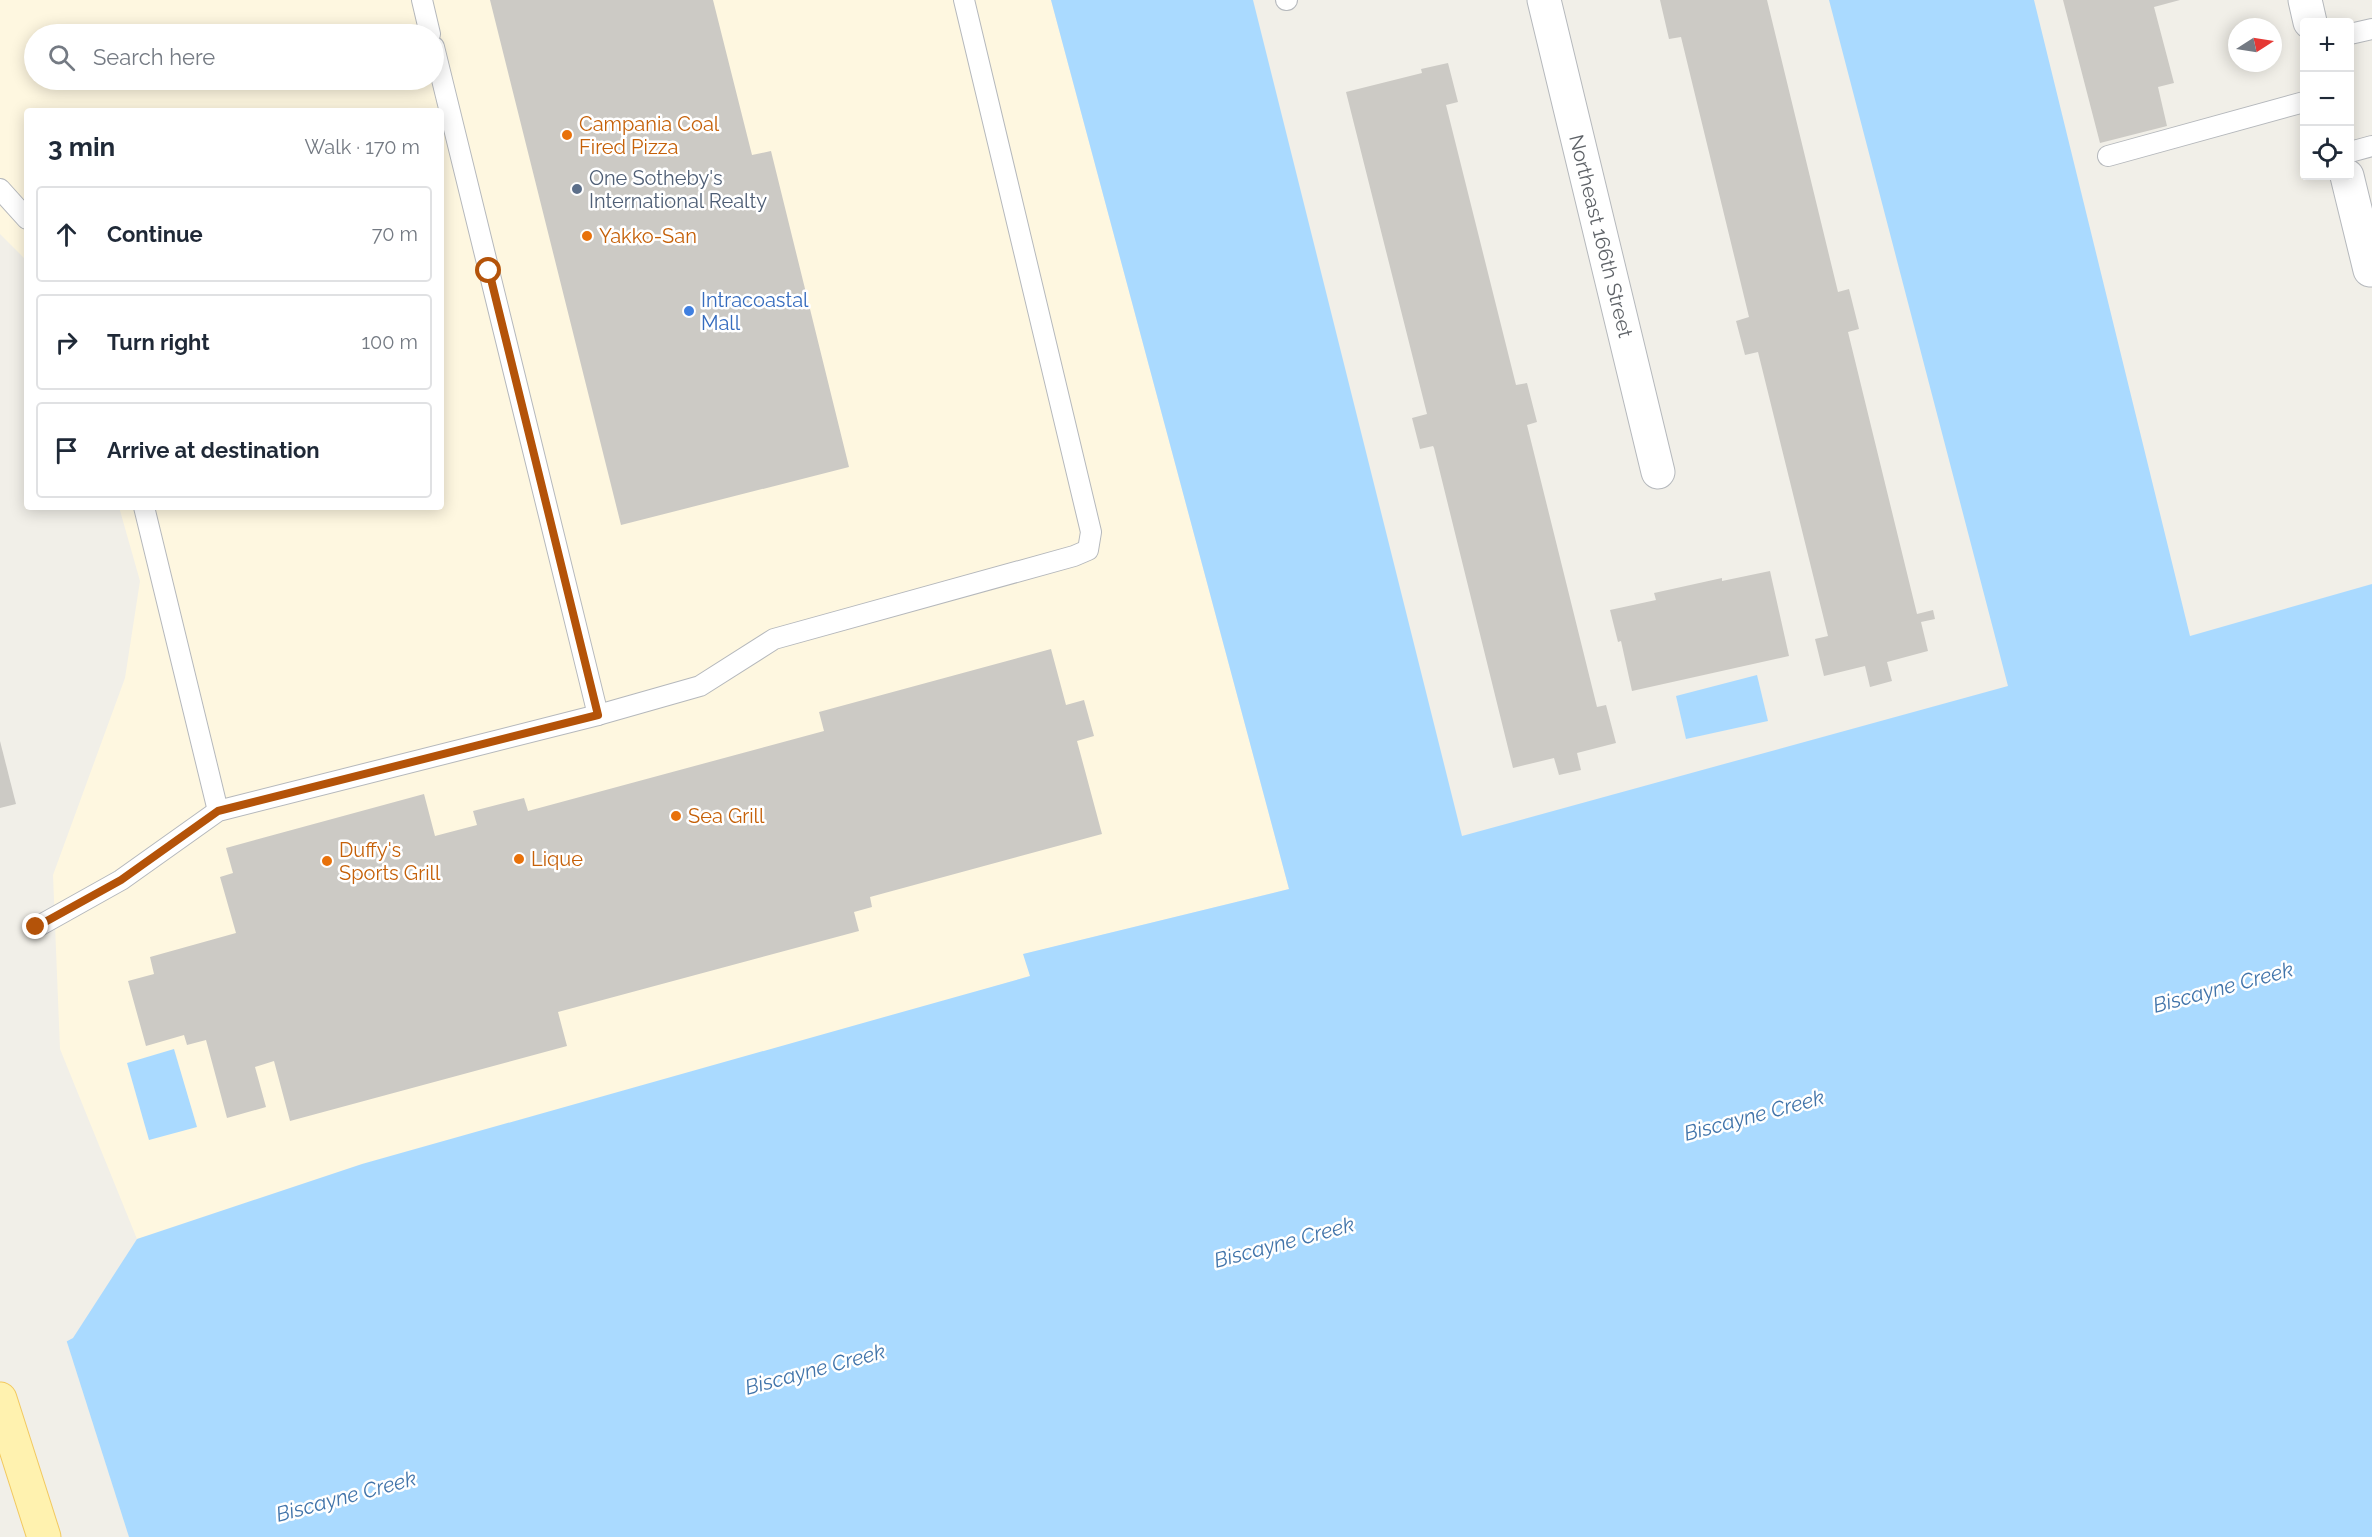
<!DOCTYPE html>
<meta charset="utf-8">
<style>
body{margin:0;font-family:Raleway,sans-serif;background:#f2f2f3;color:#1f2937}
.controls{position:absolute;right:18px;top:18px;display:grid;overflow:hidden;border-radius:6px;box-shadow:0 3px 15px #0003}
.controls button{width:54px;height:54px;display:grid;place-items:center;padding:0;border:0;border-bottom:2px solid #e0e1e3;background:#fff;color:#1f2937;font:30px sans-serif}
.compass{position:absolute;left:2228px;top:18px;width:54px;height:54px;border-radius:50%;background:#fff;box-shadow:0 3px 15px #0003;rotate:78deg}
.stop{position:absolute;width:18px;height:18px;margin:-14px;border:4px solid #b45309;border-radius:50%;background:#fff}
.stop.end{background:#b45309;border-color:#fff;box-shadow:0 2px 6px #0008}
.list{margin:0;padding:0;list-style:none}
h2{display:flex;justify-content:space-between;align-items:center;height:78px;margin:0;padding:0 24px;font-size:26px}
h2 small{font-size:20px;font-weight:400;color:#747a83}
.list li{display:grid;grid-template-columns:39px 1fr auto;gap:18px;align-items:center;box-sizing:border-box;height:96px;margin:0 12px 12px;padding:0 12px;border:2px solid #e0e1e3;border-radius:6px}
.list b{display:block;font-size:22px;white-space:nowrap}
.list em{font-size:20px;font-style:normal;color:#747a83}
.icon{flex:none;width:33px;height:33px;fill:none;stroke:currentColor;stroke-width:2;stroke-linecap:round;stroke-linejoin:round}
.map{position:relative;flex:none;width:2372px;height:1537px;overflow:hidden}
.search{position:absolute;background:#fff;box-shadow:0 3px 15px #0003;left:24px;top:24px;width:420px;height:66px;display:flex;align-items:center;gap:15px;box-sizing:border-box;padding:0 21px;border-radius:33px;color:#747a83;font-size:22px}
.panel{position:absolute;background:#fff;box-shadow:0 3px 15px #0003;left:24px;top:108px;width:420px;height:402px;border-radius:6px}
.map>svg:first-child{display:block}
.commercial{fill:#fef7e0;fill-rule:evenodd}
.water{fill:#aadaff}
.pier{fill:#f1efe8}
.building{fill:#cccac5}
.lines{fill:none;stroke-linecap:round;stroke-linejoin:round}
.lane-casing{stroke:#b5b8bc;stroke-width:22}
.street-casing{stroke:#b5b8bc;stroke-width:35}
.primary-casing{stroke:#f2c960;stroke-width:35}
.lane{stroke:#fff;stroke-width:20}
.street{stroke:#fff;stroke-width:33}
.primary{stroke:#fff2af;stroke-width:33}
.route{stroke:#b45309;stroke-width:8}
.food-dot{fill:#e8710a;stroke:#fff;stroke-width:2}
.service-dot{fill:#5c6f8a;stroke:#fff;stroke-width:2}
.shop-dot{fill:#3f7fe0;stroke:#fff;stroke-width:2}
.labels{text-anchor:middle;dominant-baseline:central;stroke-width:5;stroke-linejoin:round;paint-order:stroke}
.food-label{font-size:20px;fill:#c56008;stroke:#fff;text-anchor:start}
.service-label{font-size:20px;fill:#4e5e75;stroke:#fff;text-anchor:start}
.street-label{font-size:20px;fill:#5f6368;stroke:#fff}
.shop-label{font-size:20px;fill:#366cbe;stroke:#fff;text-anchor:start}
.water-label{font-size:21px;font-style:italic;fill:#4174aa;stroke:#fff}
</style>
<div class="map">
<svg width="2372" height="1537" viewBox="0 0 2372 1537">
<rect width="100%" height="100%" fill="#f1efe8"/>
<path class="commercial" d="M0,0H1051L1289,889L1024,954L1030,976L137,1239L60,1049L53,875L125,678L140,581L119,507H441V111H27V261L0,234ZM34,34H434V80H34Z"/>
<g class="water">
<polygon points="1051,0 1253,0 1462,836 2008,686 1829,0 2034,0 2190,636 2372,584 2372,1537 0,1537 0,1377 73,1338 137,1239 362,1164 1030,976 1023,954 1289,889"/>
<polygon points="1757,675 1768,721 1686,739 1676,696"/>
<polygon points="174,1049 197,1127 149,1140 127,1063"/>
</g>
<polygon class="pier" points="66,1339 129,1537 0,1537 0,1373"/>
<g class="building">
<polygon points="490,0 713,0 752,155 771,151 849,467 621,525"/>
<polygon points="1660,0 1767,0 1838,292 1849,289 1859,329 1848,332 1917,614 1933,610 1935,619 1921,622 1928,651 1887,662 1892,681 1870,687 1865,666 1824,676 1815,639 1828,636 1758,352 1745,355 1736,321 1749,317 1681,37 1669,39"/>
<polygon points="2063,0 2180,0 2154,7 2174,83 2158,87 2167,126 2100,143"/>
<polygon points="1448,63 1458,102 1446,105 1516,385 1527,383 1537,422 1527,425 1597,707 1606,705 1616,743 1577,753 1581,770 1559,775 1554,758 1513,768 1434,448 1433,446 1420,449 1412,418 1427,414 1346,92 1422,73 1421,69"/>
<polygon points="1770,571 1789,656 1632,691 1621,641 1618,642 1610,610 1656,600 1654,593 1722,578 1722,581"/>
<polygon points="1051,649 1066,705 1084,700 1094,736 1077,741 1102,834 870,897 872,907 854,912 859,931 558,1012 567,1046 290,1121 274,1061 255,1067 266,1107 227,1118 206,1040 187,1045 184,1035 146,1046 128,981 154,974 150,957 236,933 220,877 233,873 226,848 424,794 435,836 477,825 473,811 524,798 528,811 824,731 819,712"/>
<polygon points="0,741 16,804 0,808"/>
</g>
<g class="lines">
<defs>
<g id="lane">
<polyline points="422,0 430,34"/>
<polyline points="1286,0 1287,0"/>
<polyline points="2350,34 2372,29"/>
<polyline points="434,47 598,715"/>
<polyline points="2350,152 2372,146"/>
<polyline points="2108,156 2304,102"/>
<polyline points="0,189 27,219"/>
<polyline points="144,507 218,811"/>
<polyline points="37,927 121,880 218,811 598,715 700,686 774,639 1074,556 1088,550 1091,532 964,0"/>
</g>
<g id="street">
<polyline points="1544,0 1658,472"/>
<polyline points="2305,0 2310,22"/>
<polyline points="2347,176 2370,270"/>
</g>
<polyline id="primary" points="0,1399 44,1537"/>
</defs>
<use href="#lane" class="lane-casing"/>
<use href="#street" class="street-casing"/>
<use href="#primary" class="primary-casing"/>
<use href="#lane" class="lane"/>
<use href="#street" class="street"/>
<use href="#primary" class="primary"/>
</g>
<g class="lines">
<polyline class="route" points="36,927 121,880 218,811 598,715 489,271"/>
</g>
<g class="food-dot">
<circle cx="567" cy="135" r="6"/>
<circle cx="587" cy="236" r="6"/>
<circle cx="676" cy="816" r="6"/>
<circle cx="519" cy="859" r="6"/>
<circle cx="327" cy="861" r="6"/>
</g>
<circle class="service-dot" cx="577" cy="189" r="6"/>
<circle class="shop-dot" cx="689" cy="311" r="6"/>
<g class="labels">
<g class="food-label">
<text x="579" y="124">Campania Coal<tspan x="579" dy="23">Fired Pizza</tspan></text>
<text x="599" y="236">Yakko-San</text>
<text x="688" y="816">Sea Grill</text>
<text x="339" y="850">Duffy's<tspan x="339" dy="23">Sports Grill</tspan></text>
<text x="531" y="859">Lique</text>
</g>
<g class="service-label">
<text x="589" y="178">One Sotheby's<tspan x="589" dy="23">International Realty</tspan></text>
</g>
<g class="street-label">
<text transform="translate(1601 236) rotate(76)">Northeast 166th Street</text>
</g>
<g class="shop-label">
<text x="701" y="300">Intracoastal<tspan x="701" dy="23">Mall</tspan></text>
</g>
<g class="water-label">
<text transform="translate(2223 987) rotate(-15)">Biscayne Creek</text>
<text transform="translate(1754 1115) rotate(-15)">Biscayne Creek</text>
<text transform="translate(1284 1242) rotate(-15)">Biscayne Creek</text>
<text transform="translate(815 1369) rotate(-15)">Biscayne Creek</text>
<text transform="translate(346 1496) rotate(-15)">Biscayne Creek</text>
</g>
</g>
</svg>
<div class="controls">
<button>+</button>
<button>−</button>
<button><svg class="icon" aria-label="locate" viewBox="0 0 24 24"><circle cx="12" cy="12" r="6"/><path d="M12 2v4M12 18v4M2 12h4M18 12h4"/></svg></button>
</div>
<svg class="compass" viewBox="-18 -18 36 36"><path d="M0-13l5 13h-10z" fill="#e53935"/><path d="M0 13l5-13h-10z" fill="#747a83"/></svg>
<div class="stop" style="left:489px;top:271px"></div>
<div class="stop end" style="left:36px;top:927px"></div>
<div class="search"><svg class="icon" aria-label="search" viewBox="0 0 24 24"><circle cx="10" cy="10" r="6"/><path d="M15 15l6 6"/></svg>Search here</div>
<section class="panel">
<h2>3 min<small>Walk · 170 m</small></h2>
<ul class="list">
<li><svg class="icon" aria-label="ahead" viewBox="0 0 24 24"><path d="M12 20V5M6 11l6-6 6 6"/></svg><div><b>Continue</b></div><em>70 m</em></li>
<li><svg class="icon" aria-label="right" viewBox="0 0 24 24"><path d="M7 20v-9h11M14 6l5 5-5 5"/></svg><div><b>Turn right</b></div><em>100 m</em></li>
<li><svg class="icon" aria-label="arrive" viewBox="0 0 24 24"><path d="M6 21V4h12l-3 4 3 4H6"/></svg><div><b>Arrive at destination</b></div></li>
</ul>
</section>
</div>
